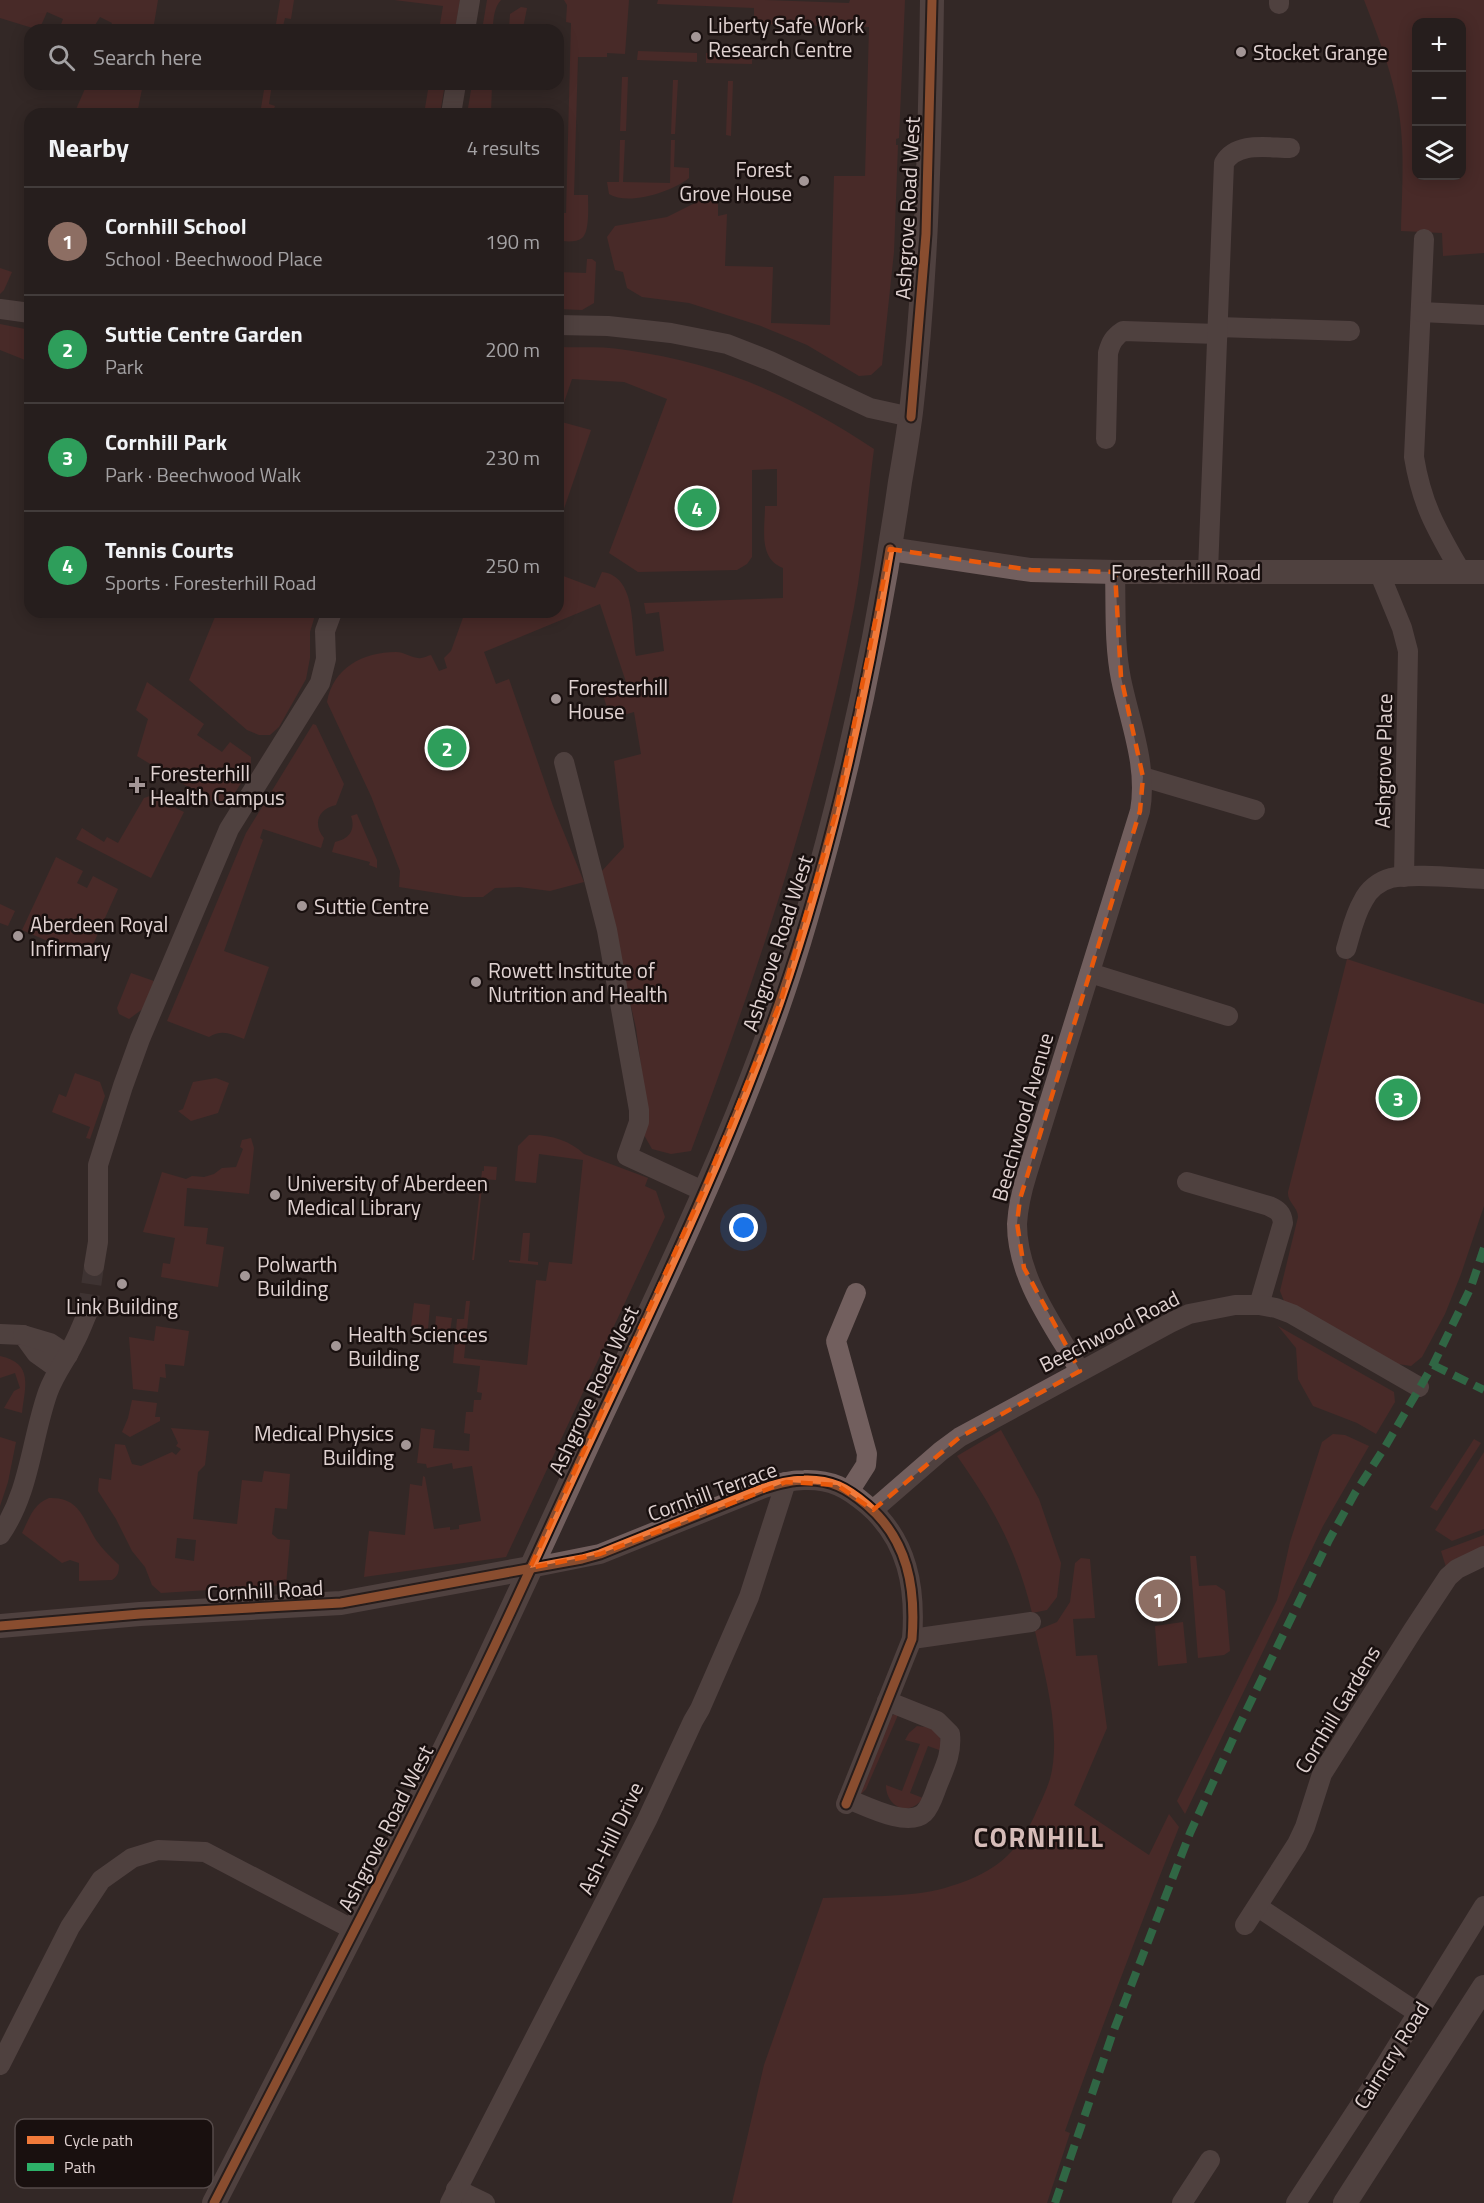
<!DOCTYPE html>
<meta charset="utf-8">
<style>
body{margin:0;font-family:"Titillium Web",sans-serif;background:#2e2726;color:#f1f3f6}
.controls{position:absolute;right:18px;top:18px;display:grid;overflow:hidden;border-radius:12px;box-shadow:0 3px 15px #0003}
.controls button{width:54px;height:54px;display:grid;place-items:center;padding:0;border:0;border-bottom:2px solid #423c3b;background:#261e1d;color:#f1f3f6;font:30px sans-serif}
.you{position:absolute;left:744px;top:1228px;width:21px;height:21px;margin:-15px;border:4px solid #fff;border-radius:50%;background:#1a73e8;box-shadow:0 0 0 9px #1a73e833}
.badge{display:grid;place-items:center;width:39px;height:39px;border-radius:50%;background:#a39696;color:#fff;font-size:20px;font-weight:700}
.pin{position:absolute;translate:-50% -50%;border:3px solid #fff;box-shadow:0 2px 6px #0006}
.list{margin:0;padding:0;list-style:none}
h2{display:flex;justify-content:space-between;align-items:center;height:78px;margin:0;padding:0 24px;font-size:26px}
h2 small{font-size:20px;font-weight:400;color:#a4a2a4}
.list li{display:grid;grid-template-columns:39px 1fr auto;gap:18px;align-items:center;box-sizing:border-box;height:108px;padding:0 24px;border-top:2px solid #423c3b}
.list b{display:block;font-size:22px;white-space:nowrap}
.list p{margin:0;font-size:20px;white-space:nowrap;color:#a4a2a4}
.list em{font-size:20px;font-style:normal;color:#a4a2a4}
.icon{flex:none;width:33px;height:33px;fill:none;stroke:currentColor;stroke-width:2;stroke-linecap:round;stroke-linejoin:round}
.map{position:relative;flex:none;width:1484px;height:2203px;overflow:hidden}
.search{position:absolute;background:#261e1d;box-shadow:0 3px 15px #0003;left:24px;top:24px;width:540px;height:66px;display:flex;align-items:center;gap:15px;box-sizing:border-box;padding:0 21px;border-radius:18px;color:#a4a2a4;font-size:22px}
.panel{position:absolute;background:#261e1d;box-shadow:0 3px 15px #0003;left:24px;top:108px;width:540px;height:510px;border-radius:18px}
.map>svg:first-child{display:block}
.green{fill:#622d2a;fill-rule:evenodd}
.lines{fill:none;stroke-linecap:round;stroke-linejoin:round}
.minor-tunnel{stroke:#4d4240;stroke-width:20;stroke-dasharray:20 10;stroke-linecap:butt}
.minor{stroke:#725f5e;stroke-width:20}
.tertiary{stroke:#725f5e;stroke-width:24}
.quiet{stroke:#2db169;stroke-width:8;stroke-dasharray:15 8;stroke-linecap:butt}
.cycleway-casing{stroke:#19100f;stroke-width:13}
.cycleway{stroke:#f17a3a;stroke-width:9}
.marked{fill:none;stroke:#e8590c;stroke-width:4.5;stroke-dasharray:12 8;stroke-linejoin:round}
.poi-dot{fill:#a39696;stroke:#19100f;stroke-width:2}
.labels{text-anchor:middle;dominant-baseline:central;stroke-width:5;stroke-linejoin:round;paint-order:stroke}
.poi-label{font-size:21px;fill:#e0d2d1;stroke:#19100f;text-anchor:start}
.street-label{font-size:21px;fill:#e0d2d1;stroke:#19100f}
.district-label{font-size:27px;font-weight:bold;letter-spacing:1.5px;fill:#d6bcb8;stroke:#19100f}
.key{fill:#19100f;stroke:#554a49;stroke-width:1.5}
.key-label{font-size:16px;fill:#e0d2d1}
</style>
<div class="map">
<svg width="1484" height="2203" viewBox="0 0 1484 2203">
<rect width="100%" height="100%" fill="#332827"/>
<g class="green">
<polygon points="0,0 158,0 153,30 109,30 112,23 100,17 92,30 59,30 63,19 47,12 39,30 0,18"/>
<polygon points="280,0 294,0 291,19 285,18 282,30 275,30"/>
<polygon points="394,0 460,0 455,30 439,30 443,6"/>
<path d="M487,0H501C494,7 493,20 493,30H482Z"/>
<path d="M564,0H629L625,54L607,53V57H578L574,195H588C588,205 590,232 582,238C576,243 565,241 558,241V213H566L571,23L566,22L567,5Z"/>
<polygon points="658,0 765,0 849,3 850,0 905,0 899,138 896,139 896,145 898,145 894,252 882,365 871,375 859,376 807,345 761,326 689,303 642,297 627,288 623,272 615,270 607,237 615,226 667,217 711,195 718,196 718,216 727,214 725,266 773,267 771,323 830,325 834,176 865,176 869,27 754,24 754,8 657,4"/>
<path d="M1364,0H1484V253L1443,256L1442,233L1401,231C1402,187 1406,141 1396,97C1389,64 1376,31 1364,0ZM1416,22H1462V176H1416Z"/>
<polygon points="521,7 527,8 523,28 509,28 510,14"/>
<polygon points="638,51 697,53 697,62 637,60"/>
<polygon points="706,53 752,55 752,64 706,63"/>
<polygon points="622,77 628,77 626,131 620,131"/>
<polygon points="673,80 678,80 675,134 671,134"/>
<polygon points="728,81 733,81 731,136 726,135"/>
<polygon points="87,84 143,84 137,114 74,114"/>
<polygon points="265,84 272,84 269,104 275,106 272,114 260,114"/>
<polygon points="429,84 445,84 440,114 424,114"/>
<polygon points="472,84 492,84 491,114 467,114"/>
<path d="M620,140H625L623,182L670,183L671,140H675L674,167L689,168V178C672,192 628,206 609,194L607,182H619Z"/>
<polygon points="587,259 592,259 596,262 594,303 582,310 558,309 558,272 586,273"/>
<polygon points="0,268 12,272 4,290 0,294"/>
<polygon points="0,324 30,330 30,362 0,350"/>
<path d="M558,347C580,348 604,346 626,350C720,363 796,397 874,449C867,501 864,555 854,607C818,793 757,974 691,1151L671,1154L652,1149L644,1135L648,1119L636,1028L600,873L624,847L614,761L641,754L634,712L610,719L603,694L627,685L600,604L484,652L496,684L509,679L553,806L584,882L550,891L519,887L495,888L483,897H463L399,887L400,871L371,796L327,702C333,668 363,652 396,652C404,652 410,657 418,658C422,659 427,656 431,655L439,671L447,668L444,658L451,651L465,612H558V558L563,560L558,574L595,588L602,572C637,576 631,629 636,656L664,651L659,612L646,614L644,603L783,598V568C758,558 765,529 765,506H777V469L752,470V557L747,564L737,570L638,572L609,553L667,399L624,382L572,379L558,420Z"/>
<polygon points="558,421 591,430 558,526"/>
<polygon points="217,612 316,612 310,632 310,658 306,679 279,727 270,735 259,735 247,730 189,680"/>
<polygon points="147,682 204,724 197,735 222,752 230,742 251,757 251,767 233,796 230,800 218,805 137,756 148,719 136,710"/>
<path d="M313,724L316,725L344,784L336,805C317,809 313,825 324,838L321,848L263,829L260,838L263,840L224,951L269,967L244,1039C231,1034 222,1029 209,1037L167,1021L246,833Z"/>
<polygon points="150,796 184,812 151,878 76,839 82,828 104,842 107,837 118,843 144,798"/>
<path d="M357,814L377,860V868L369,865L370,862L332,852L335,842C349,839 356,830 351,816Z"/>
<polygon points="56,857 83,871 77,883 87,888 93,876 118,889 87,958 22,930"/>
<polygon points="0,904 15,911 8,926 0,923"/>
<path d="M1347,959L1484,1004V1206L1461,1274L1445,1314L1422,1357L1411,1366L1398,1364L1284,1301L1280,1291L1298,1217C1298,1207 1287,1202 1288,1192Z"/>
<polygon points="131,973 154,981 144,1008 129,1019 119,1014 117,1008"/>
<polygon points="75,1073 100,1082 105,1096 90,1139 86,1138 90,1127 52,1112 59,1094 66,1097"/>
<polygon points="216,1078 229,1083 218,1113 191,1121 178,1111 183,1109 193,1082"/>
<path d="M529,1135C548,1134 570,1140 584,1154L648,1178L645,1186L656,1191L665,1217L506,1557L364,1577L369,1531L405,1535L410,1484L422,1486L423,1476L425,1477L434,1529L450,1527V1530L459,1529V1525L481,1521L472,1466L453,1469L452,1463L427,1468L426,1464L417,1463L421,1428L435,1430L433,1448L469,1451L470,1434L464,1433L466,1412H473L474,1400H481L482,1393L477,1392L480,1366L453,1363L457,1319H464L466,1301H470L464,1358L527,1365L536,1280L546,1281L549,1262L572,1264L583,1160L539,1154L536,1183L515,1181L518,1146Z"/>
<polygon points="251,1138 254,1148 249,1194 187,1188 184,1226 208,1228 206,1244 224,1247 218,1287 161,1277 163,1263 170,1264 175,1238 143,1232 162,1172 186,1179 192,1176 204,1177 214,1174 222,1168 236,1167 243,1149 240,1147 242,1140"/>
<polygon points="484,1166 497,1167 496,1180 483,1179 474,1260 472,1260 482,1171 484,1171"/>
<polygon points="523,1233 530,1233 528,1261 538,1262 538,1265 509,1262 509,1260 520,1261"/>
<polygon points="414,1303 430,1305 428,1329 411,1327"/>
<polygon points="436,1316 452,1318 449,1339 445,1338 444,1341 434,1340"/>
<polygon points="156,1326 189,1331 184,1366 165,1364 166,1378 160,1377 158,1392 133,1389 129,1337 154,1341"/>
<polygon points="1278,1326 1394,1392 1395,1402 1376,1434 1357,1423 1313,1406 1298,1379 1296,1348"/>
<path d="M0,1356C34,1363 25,1387 22,1413L4,1408L14,1391L20,1388L15,1373L0,1378Z"/>
<polygon points="132,1400 157,1403 155,1417 160,1417 160,1421 130,1437 122,1432 128,1418"/>
<path d="M171,1428L209,1431L205,1465L198,1472L193,1519L237,1524L242,1480L262,1482L264,1471L290,1474L287,1509L275,1508L272,1534L278,1539L290,1540L286,1585L161,1593L152,1585L145,1567L132,1551L116,1519L98,1491L99,1478L111,1480L115,1444L125,1445L132,1464L141,1466L172,1452L176,1455L181,1449L176,1446L178,1443ZM177,1538L196,1540L194,1561L175,1558Z"/>
<path d="M1001,1430L1039,1499L1061,1563L1057,1597L1047,1610L1032,1613C1017,1551 994,1508 957,1456Z"/>
<polygon points="1333,1434 1345,1435 1369,1446 1323,1526 1185,1814 1177,1801 1277,1600 1290,1542 1322,1442"/>
<polygon points="0,1437 16,1442 8,1482 0,1506"/>
<polygon points="1474,1439 1481,1443 1437,1511 1430,1507"/>
<polygon points="1484,1452 1484,1529 1452,1541 1435,1530"/>
<path d="M49,1498C80,1497 83,1519 96,1540C103,1550 111,1557 119,1565C119,1572 118,1576 112,1580L79,1581V1563L70,1560L62,1563L22,1533C29,1519 33,1504 49,1498Z"/>
<polygon points="1484,1535 1484,1548 1453,1560 1446,1567 1441,1551"/>
<polygon points="1190,1556 1196,1556 1199,1586 1216,1585 1225,1591 1230,1651 1224,1655 1198,1658"/>
<path d="M1081,1558L1090,1559L1095,1618L1073,1619L1076,1656L1097,1655L1107,1728L1074,1805L1149,1855L1169,1814L1179,1827C1139,1928 1101,2029 1065,2131L1070,2133L1047,2203H732L764,2065L823,1898C860,1896 910,1898 945,1888C989,1875 1014,1859 1034,1817C1039,1805 1046,1792 1050,1779C1062,1734 1045,1676 1035,1631L1057,1622L1070,1602L1075,1563Z"/>
<polygon points="1183,1622 1187,1663 1158,1666 1155,1626"/>
<polygon points="896,1713 898,1715 866,1789 861,1794 859,1793 890,1717"/>
<path d="M917,1726C938,1728 940,1731 942,1751L928,1746L910,1793L923,1798C910,1817 886,1808 886,1785L902,1791L920,1744L905,1740L909,1733Z"/>
</g>
<g class="lines">
<polyline class="minor-tunnel" points="87,1314 94,1266"/>
<g class="minor">
<polyline points="1279,4 1279,0"/>
<polyline points="465,30 470,0"/>
<polyline points="451,114 456,84"/>
<path d="M1424,239L1414,457C1422,506 1437,530 1461,572"/>
<polyline points="0,309 30,313"/>
<polyline points="1421,312 1484,315"/>
<polyline points="558,325 608,326 671,333 727,344 770,361 870,408 911,417"/>
<polyline points="1218,327 1350,331"/>
<path d="M1106,439L1108,353C1111,342 1114,337 1123,331L1218,334"/>
<path d="M1208,571L1224,163C1237,141 1268,148 1290,148"/>
<polyline points="1379,572 1402,628 1408,651 1404,877"/>
<polyline points="564,762 607,930 639,1110 639,1122 627,1156 703,1191"/>
<polyline points="1143,777 1255,810"/>
<path d="M1346,949C1351,933 1354,916 1363,901C1368,890 1379,881 1391,878C1415,873 1458,878 1484,879"/>
<polyline points="1090,973 1228,1016"/>
<path d="M1187,1182L1269,1206C1278,1210 1282,1213 1283,1223L1259,1305"/>
<polyline points="94,1266 98,1242 98,1165 123,1086 140,1039 229,829 320,683 326,659 325,631 332,612"/>
<polyline points="0,1334 23,1335 36,1353 57,1368"/>
<polyline points="23,1335 50,1343 68,1355"/>
<path d="M1080,1371C1054,1326 1017,1278 1017,1224C1018,1207 1022,1190 1027,1174L1140,811C1148,766 1130,723 1121,679C1114,644 1116,608 1115,572"/>
<polyline points="850,1490 866,1465 867,1454 836,1341 856,1293"/>
<polyline points="873,1510 941,1451 960,1437 1170,1323 1189,1314 1235,1305 1259,1305 1276,1308 1292,1314 1419,1387"/>
<path d="M0,1535C30,1492 31,1440 48,1392C56,1371 65,1362 74,1343C79,1334 83,1323 87,1314"/>
<path d="M530,1568L600,1554L764,1488C777,1484 790,1480 804,1480C831,1479 847,1488 867,1505C908,1540 916,1588 912,1639L846,1804"/>
<polyline points="912,1639 1031,1622"/>
<path d="M848,1799C866,1806 908,1828 924,1813C931,1806 934,1794 938,1784C945,1767 952,1753 950,1734L937,1721L887,1701"/>
<polyline points="1258,1907 1418,2013"/>
<polyline points="1245,1925 1297,1844 1305,1827 1322,1774 1413,1630 1448,1577 1457,1569 1484,1556"/>
<polyline points="0,2065 70,1927 101,1880 132,1858 158,1850 205,1852 354,1930"/>
<polyline points="456,2189 485,2203"/>
<polyline points="450,2203 647,1820 693,1721 700,1709 749,1597 786,1482"/>
<polyline points="1182,2203 1210,2160"/>
<polyline points="1296,2203 1372,2087 1484,1906"/>
</g>
<g class="tertiary">
<polyline points="890,549 1031,570 1115,572 1484,572"/>
<polyline points="0,1626 140,1614 341,1603 530,1568"/>
<path d="M214,2203C306,2025 398,1847 485,1666C522,1588 558,1509 594,1431C672,1264 755,1097 806,919C848,776 879,630 900,482C904,459 908,435 911,412C927,275 930,138 932,0"/>
<polyline points="1345,2203 1484,1987"/>
</g>
<g class="quiet">
<polyline points="1433,1365 1484,1390"/>
<polyline points="1055,2203 1112,2035 1190,1833 1237,1730 1329,1540 1355,1493 1385,1447 1433,1365 1471,1287 1484,1248"/>
</g>
<defs>
<g id="cycleway">
<polyline points="911,417 926,234 932,0"/>
<path d="M0,1626L140,1614L341,1603L582,1559L600,1554L764,1488C777,1484 790,1480 804,1480C831,1479 847,1488 867,1505C908,1540 916,1588 912,1639L846,1804"/>
<path d="M214,2203C306,2024 400,1845 486,1664C515,1604 542,1543 570,1483C643,1326 721,1168 779,1004C830,859 865,700 890,549"/>
</g>
</defs>
<use href="#cycleway" class="cycleway-casing"/>
<use href="#cycleway" class="cycleway"/>
</g>
<path d="M0 0H1484V2203H0ZM890,549L1031,570L1115,572L1121,677L1143,777L1140,811L1020,1199L1017,1223L1024,1268L1080,1371L960,1437L873,1510L837,1485L786,1482L600,1554L530,1568L703,1191L780,1003L836,812Z" fill="#332827" fill-opacity=".55" fill-rule="evenodd"/>
<path class="marked" d="M890,549L1031,570L1115,572L1121,677L1143,777L1140,811L1020,1199L1017,1223L1024,1268L1080,1371L960,1437L873,1510L837,1485L786,1482L600,1554L530,1568L703,1191L780,1003L836,812Z"/>
<g class="poi-dot">
<circle cx="696" cy="37" r="6"/>
<circle cx="1241" cy="52" r="6"/>
<circle cx="804" cy="181" r="6"/>
<circle cx="556" cy="699" r="6"/>
<path d="M134 776h6v6h6v6h-6v6h-6v-6h-6v-6h6z"/>
<circle cx="302" cy="906" r="6"/>
<circle cx="18" cy="936" r="6"/>
<circle cx="476" cy="982" r="6"/>
<circle cx="275" cy="1195" r="6"/>
<circle cx="245" cy="1276" r="6"/>
<circle cx="122" cy="1284" r="6"/>
<circle cx="336" cy="1346" r="6"/>
<circle cx="406" cy="1445" r="6"/>
</g>
<g class="labels">
<g class="poi-label">
<text x="708" y="25">Liberty Safe Work<tspan x="708" dy="24">Research Centre</tspan></text>
<text x="1253" y="52">Stocket Grange</text>
<text x="792" y="169" text-anchor="end">Forest<tspan x="792" dy="24">Grove House</tspan></text>
<text x="568" y="687">Foresterhill<tspan x="568" dy="24">House</tspan></text>
<text x="150" y="773">Foresterhill<tspan x="150" dy="24">Health Campus</tspan></text>
<text x="314" y="906">Suttie Centre</text>
<text x="30" y="924">Aberdeen Royal<tspan x="30" dy="24">Infirmary</tspan></text>
<text x="488" y="970">Rowett Institute of<tspan x="488" dy="24">Nutrition and Health</tspan></text>
<text x="287" y="1183">University of Aberdeen<tspan x="287" dy="24">Medical Library</tspan></text>
<text x="257" y="1264">Polwarth<tspan x="257" dy="24">Building</tspan></text>
<text x="122" y="1306" text-anchor="middle">Link Building</text>
<text x="348" y="1334">Health Sciences<tspan x="348" dy="24">Building</tspan></text>
<text x="394" y="1433" text-anchor="end">Medical Physics<tspan x="394" dy="24">Building</tspan></text>
</g>
<g class="street-label">
<text transform="translate(907 208) rotate(-87)">Ashgrove Road West</text>
<text x="1186" y="572">Foresterhill Road</text>
<text transform="translate(1383 761) rotate(-89)">Ashgrove Place</text>
<text transform="translate(777 943) rotate(-72)">Ashgrove Road West</text>
<text transform="translate(1022 1117) rotate(-74)">Beechwood Avenue</text>
<text transform="translate(1109 1331) rotate(-27)">Beechwood Road</text>
<text transform="translate(593 1390) rotate(-65)">Ashgrove Road West</text>
<text transform="translate(712 1491) rotate(-20)">Cornhill Terrace</text>
<text transform="translate(265 1590) rotate(-3)">Cornhill Road</text>
<text transform="translate(1337 1709) rotate(-59)">Cornhill Gardens</text>
<text transform="translate(385 1828) rotate(-63)">Ashgrove Road West</text>
<text transform="translate(610 1838) rotate(-64)">Ash-Hill Drive</text>
<text transform="translate(1391 2055) rotate(-58)">Cairncry Road</text>
</g>
<g class="district-label">
<text x="1039" y="1836">CORNHILL</text>
</g>
</g>
<rect x="15" y="2119" width="198" height="69" rx="9" class="key"/>
<rect x="27" y="2136" width="27" height="8" fill="#f17a3a"/>
<rect x="27" y="2163" width="27" height="8" fill="#2db169"/>
<g class="key-label">
<text x="64" y="2146">Cycle path</text>
<text x="64" y="2173">Path</text>
</g>
</svg>
<div class="controls">
<button>+</button>
<button>−</button>
<button><svg class="icon" aria-label="layers" viewBox="0 0 24 24"><path d="M12 4l9 5-9 5-9-5zM3 14l9 5 9-5"/></svg></button>
</div>
<div class="you"></div>
<div class="pin badge" style="left:1158px;top:1599px;background:#8d6e63">1</div>
<div class="pin badge" style="left:447px;top:748px;background:#2e9e5b">2</div>
<div class="pin badge" style="left:1398px;top:1098px;background:#2e9e5b">3</div>
<div class="pin badge" style="left:697px;top:508px;background:#2e9e5b">4</div>
<div class="search"><svg class="icon" aria-label="search" viewBox="0 0 24 24"><circle cx="10" cy="10" r="6"/><path d="M15 15l6 6"/></svg>Search here</div>
<section class="panel">
<h2>Nearby<small>4 results</small></h2>
<ul class="list">
<li><span class="badge" style="background:#8d6e63">1</span><div><b>Cornhill School</b><p>School · Beechwood Place</p></div><em>190 m</em></li>
<li><span class="badge" style="background:#2e9e5b">2</span><div><b>Suttie Centre Garden</b><p>Park</p></div><em>200 m</em></li>
<li><span class="badge" style="background:#2e9e5b">3</span><div><b>Cornhill Park</b><p>Park · Beechwood Walk</p></div><em>230 m</em></li>
<li><span class="badge" style="background:#2e9e5b">4</span><div><b>Tennis Courts</b><p>Sports · Foresterhill Road</p></div><em>250 m</em></li>
</ul>
</section>
</div>
